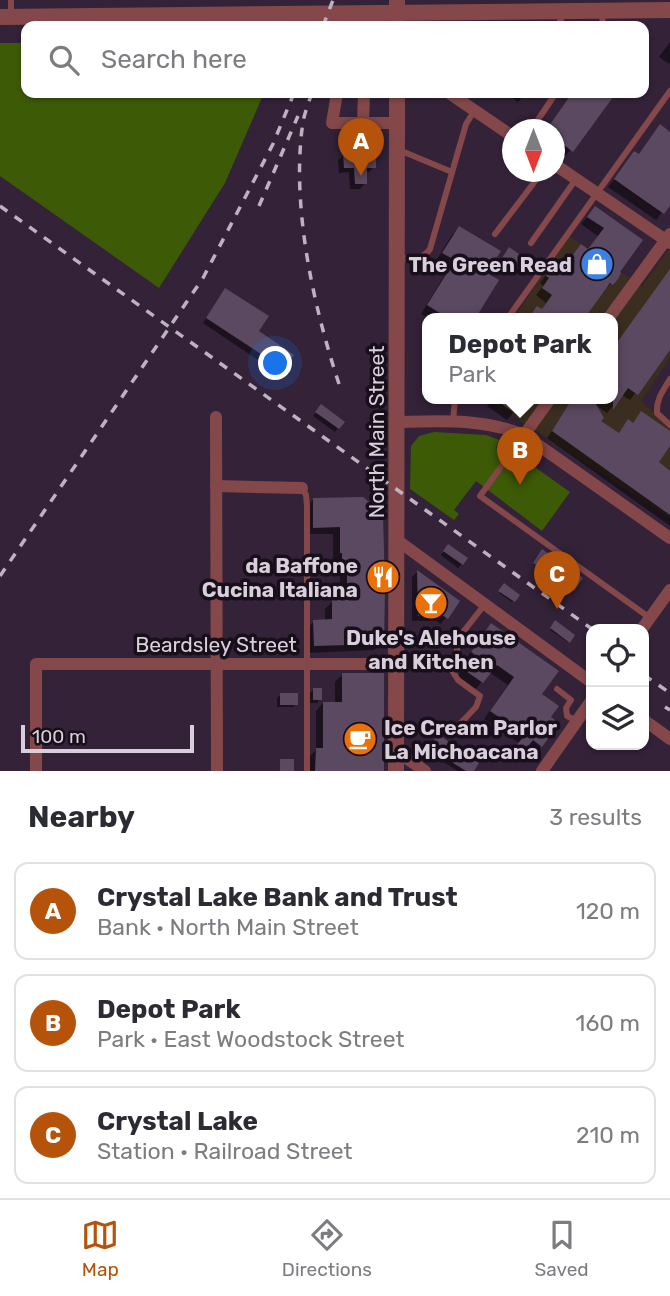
<!DOCTYPE html>
<meta charset="utf-8">
<style>
body{margin:0;font-family:Rubik,sans-serif;background:#f2f2f3;color:#2b2b33}
.controls{position:absolute;right:21px;bottom:21px;display:grid;overflow:hidden;border-radius:14px;box-shadow:0 2px 5px #0004}
.controls button{width:63px;height:63px;display:grid;place-items:center;padding:0;border:0;border-bottom:2px solid #e1e1e2;background:#fff;color:#2b2b33;font:35px sans-serif}
.compass{position:absolute;left:502px;top:119px;width:63px;height:63px;border-radius:50%;background:#fff;box-shadow:0 2px 5px #0004;rotate:180deg}
.scale{position:absolute;left:21px;bottom:18px;width:173px;box-sizing:border-box;padding-left:7px;border:4px solid #d9cedc;border-top:0;font-size:19px;line-height:24px;white-space:nowrap;color:#d9cedc;-webkit-text-stroke:5px #170f19;paint-order:stroke}
.you{position:absolute;left:276px;top:364px;width:24px;height:24px;margin:-18px;border:5px solid #fff;border-radius:50%;background:#1a73e8;box-shadow:0 0 0 10px #1a73e833}
.badge{display:grid;place-items:center;width:46px;height:46px;border-radius:50%;background:#b45309;color:#fff;font-size:23px;font-weight:700}
.pin{position:absolute;translate:-50% -58px;filter:drop-shadow(0 2px 4px #0008)}
.pin::after{content:'';position:absolute;top:37px;width:24px;height:21px;background:inherit;clip-path:polygon(0 0,100% 0,50% 100%)}
.popup{position:absolute;left:422px;top:313px;width:196px;height:91px;box-sizing:border-box;display:grid;place-content:center;border-radius:14px;background:#fff;filter:drop-shadow(0 2px 5px #0005);font-size:23px;white-space:nowrap;color:#7c7c81}
.popup b{font-size:26px;color:#2b2b33}
.popup::after{content:'';position:absolute;left:50%;top:100%;margin-left:-14px;border:14px solid transparent;border-top-color:#fff}
.list{margin:0;padding:0;list-style:none}
h2{display:flex;justify-content:space-between;align-items:center;height:91px;margin:0;padding:0 28px;font-size:30px}
h2 small{font-size:23px;font-weight:400;color:#7c7c81}
.list li{display:grid;grid-template-columns:46px 1fr auto;gap:21px;align-items:center;box-sizing:border-box;height:98px;margin:0 14px 14px;padding:0 14px;border:2px solid #e1e1e2;border-radius:14px}
.list b{display:block;font-size:26px;white-space:nowrap}
.list p{margin:0;font-size:23px;white-space:nowrap;color:#7c7c81}
.list em{font-size:23px;font-style:normal;color:#7c7c81}
.icon{flex:none;width:38px;height:38px;fill:none;stroke:currentColor;stroke-width:2;stroke-linecap:round;stroke-linejoin:round}
.map{position:relative;flex:none;width:670px;height:771px;overflow:hidden}
.search{position:absolute;background:#fff;box-shadow:0 2px 5px #0004;left:21px;right:21px;top:21px;height:77px;display:flex;align-items:center;gap:18px;box-sizing:border-box;padding:0 24px;border-radius:14px;color:#7c7c81;font-size:26px}
.sheet{height:427px;background:#fff}
nav{display:flex;justify-content:space-around;align-items:center;box-sizing:border-box;height:98px;border-top:2px solid #e1e1e2;background:#fff;font-size:19px;color:#7c7c81}
nav a{display:grid;justify-items:center;gap:4px}
nav .on{color:#b45309}
.map>svg:first-child{display:block}
.commercial{fill:#3b2e21}
.green{fill:#3d5a06}
.shadow{fill:#0007}
.building{fill:#5b4961}
.lines{fill:none;stroke-linecap:round;stroke-linejoin:round}
.service{stroke:#85484a;stroke-width:6}
.minor{stroke:#85484a;stroke-width:12}
.tertiary{stroke:#85484a;stroke-width:16}
.rail{stroke:#beb2c1;stroke-width:3.5;stroke-dasharray:9 9;stroke-linecap:butt}
.labels{text-anchor:middle;dominant-baseline:central;stroke-width:7;stroke-linejoin:round;paint-order:stroke}
.poi-label{font-size:21px;font-weight:bold;fill:#d9cedc;stroke:#170f19;text-anchor:end}
.street-label{font-size:21px;fill:#d9cedc;stroke:#170f19}
</style>
<div class="map">
<svg width="670" height="771" viewBox="0 0 670 771">
<rect width="100%" height="100%" fill="#332238"/>
<polygon class="commercial" points="569,236 642,286 670,248 670,357 641,401 670,427 670,518 487,399 613,399 613,319 513,319"/>
<g class="green">
<polygon points="0,43 26,43 26,93 264,93 225,183 159,288 0,176"/>
<polygon points="434,432 486,435 499,440 496,448 511,458 515,453 570,492 542,531 476,481 454,510 459,514 454,520 410,489 411,446 419,436"/>
</g>
<g class="shadow">
<polygon points="670,42 670,62 669,64 659,57"/>
<polygon points="506,93 526,93 518,102"/>
<polygon points="572,93 614,93 564,158 554,151 554,130 546,130"/>
<polygon points="670,134 670,202 656,220 608,187 635,153 638,155"/>
<polygon points="344,155 374,167 369,172 365,172 365,183 360,189 350,189 349,172 339,173 338,160"/>
<polygon points="595,208 640,241 612,283 603,290 582,319 527,319 537,308 541,311 546,303 536,295 543,286 540,283 548,272 556,265 562,269 581,246 587,251 598,236 581,224"/>
<polygon points="459,228 485,274 473,319 430,319 421,314 449,268 436,261 452,235"/>
<polygon points="506,252 521,270 517,274 500,262"/>
<polygon points="670,270 670,347 630,400 622,395 607,413 594,404 599,422 618,434 629,422 632,424 641,413 670,432 670,443 656,463 670,473 670,526 547,438 574,399 613,399 613,349"/>
<polygon points="225,291 257,331 291,355 277,373 203,323"/>
<polygon points="492,399 524,399 507,420 487,406"/>
<polygon points="318,410 338,428 335,432 313,416"/>
<polygon points="362,499 382,643 374,650 307,653 307,629 314,621 325,621 325,609 340,594 340,575 335,575 335,560 333,560 333,534 306,534 306,507 313,500"/>
<polygon points="445,550 466,559 458,568 441,555"/>
<polygon points="543,552 581,578 571,591 533,564"/>
<polygon points="417,572 457,602 441,624 436,621 412,621 412,577"/>
<polygon points="504,585 518,595 512,602 499,593"/>
<polygon points="556,623 573,635 568,642 550,630"/>
<polygon points="484,633 540,694 549,717 541,746 533,753 525,747 513,760 508,756 519,743 484,719 508,685 489,672 475,690 457,677 468,662 465,660"/>
<polygon points="342,675 382,771 309,771 309,757 316,750 316,711 323,703 335,703 335,682"/>
<polygon points="313,690 320,699 317,703 310,703 310,693"/>
<polygon points="281,694 296,704 293,707 277,707 277,698"/>
<polygon points="435,740 472,771 458,771 427,752"/>
</g>
<g class="building">
<polygon points="572,93 616,93 573,152 555,138 555,130 546,130"/>
<polygon points="660,124 670,132 670,206 664,214 614,179 634,151 639,154"/>
<polygon points="376,152 376,168 367,168 367,184 355,184 354,168 344,168 343,153"/>
<polygon points="595,206 643,240 620,272 621,273 618,279 613,285 610,283 584,319 528,319 537,306 542,309 552,295 542,288 549,278 546,276 555,263 563,268 581,244 588,249 604,228 587,217"/>
<polygon points="459,226 501,251 487,273 499,280 475,319 449,319 427,305 455,260 442,253"/>
<polygon points="509,247 529,261 522,272 502,258"/>
<polygon points="670,269 670,350 638,395 628,388 613,410 613,348"/>
<polygon points="225,288 269,316 259,331 294,355 284,369 206,318"/>
<polygon points="495,399 526,399 516,414"/>
<polygon points="572,399 593,399 604,418 601,421 619,433 628,419 633,423 641,411 670,431 670,446 659,462 670,471 670,515 552,431"/>
<polygon points="321,404 345,422 339,429 315,412"/>
<polygon points="363,497 383,513 385,590 384,644 314,646 313,620 332,619 332,600 340,600 340,591 347,591 347,569 342,569 342,553 340,553 340,527 313,528 313,498"/>
<polygon points="448,544 468,558 463,565 443,551"/>
<polygon points="542,549 583,578 574,591 533,563"/>
<polygon points="417,570 460,601 448,619 442,615 418,616"/>
<polygon points="504,583 520,595 515,602 498,591"/>
<polygon points="555,620 575,635 570,643 550,628"/>
<polygon points="491,623 559,671 542,694 559,706 551,717 559,723 542,747 533,740 522,754 514,748 525,735 490,711 514,677 497,665 483,683 463,669 474,654 471,652"/>
<polygon points="342,673 384,673 384,771 315,771 316,748 323,748 323,702 342,702"/>
<rect x="313" y="688" width="9" height="12"/>
<rect x="280" y="693" width="18" height="12"/>
<polygon points="438,734 479,763 474,771 466,771 429,748"/>
<rect x="280" y="759" width="14" height="12"/>
</g>
<g class="lines">
<g class="service">
<polyline points="11,0 11,16"/>
<polyline points="558,26 564,12"/>
<polyline points="602,26 603,12"/>
<polyline points="531,130 556,93"/>
<polyline points="399,150 452,172"/>
<polyline points="495,234 542,172"/>
<polyline points="531,243 576,179"/>
<path d="M397,258C411,259 422,261 430,249L466,124L475,110"/>
<polyline points="507,319 670,91"/>
<path d="M670,379C663,391 656,399 657,413L670,425"/>
<polyline points="453,421 455,399"/>
<polyline points="524,435 480,496 650,618"/>
<polyline points="302,488 306,495 307,506 307,771"/>
<polyline points="557,689 571,700 566,708 567,716 577,721"/>
<polyline points="454,730 476,707 480,696 458,680 453,672 457,661 457,640 485,604"/>
</g>
<g class="minor">
<polyline points="337,93 332,123 397,123"/>
<polyline points="449,93 512,136"/>
<polyline points="363,123 364,93"/>
<polyline points="554,164 670,243"/>
<polyline points="608,319 670,234"/>
<polyline points="216,417 217,771"/>
<path d="M397,422C441,421 482,418 524,435L670,538"/>
<polyline points="524,435 550,399"/>
<polyline points="216,486 302,488"/>
<polyline points="397,540 591,682"/>
<polyline points="642,629 670,590"/>
<polyline points="644,720 670,739"/>
<polyline points="396,751 425,771"/>
<polyline points="36,771 36,664 396,664"/>
<polyline points="542,771 591,701"/>
</g>
<g class="tertiary">
<polyline points="0,17 670,10"/>
<polyline points="397,26 397,0"/>
<polyline points="396,771 397,93"/>
</g>
<g class="rail">
<polyline points="323,26 333,0"/>
<path d="M312,93C308,104 303,117 302,129C292,211 314,309 340,387"/>
<polyline points="0,206 592,629"/>
<polyline points="259,206 298,116"/>
<polyline points="0,576 203,278 273,144 294,93"/>
<polyline points="644,675 670,693"/>
<polyline points="665,707 670,710"/>
</g>
</g>
<defs>
<symbol id="shop-disc" viewBox="-11 -11 22 22"><circle r="9.5" fill="#3f7fe0" stroke="#170f19"/><path d="M-5-2.5h2.3a2.7 3.5 0 0 1 5.4 0H5L5.5 6h-11ZM-1.5-2.5h3a1.5 2.3 0 0 0-3 0Z" fill="#fff"/></symbol>
<symbol id="restaurant-disc" viewBox="-11 -11 22 22"><circle r="9.5" fill="#e8710a" stroke="#170f19"/><path d="M-5-6h1v4h1v-4h1v4h1v-4h1v5L-1.5 .5V6h-2V.5L-5-1ZM5-6V6H3V1.5H1.5Q1.5-4 5-6Z" fill="#fff"/></symbol>
<symbol id="bar-disc" viewBox="-11 -11 22 22"><circle r="9.5" fill="#e8710a" stroke="#170f19"/><path d="M-6-5H6L.8 .8V4.5H3.5V6h-7V4.5H-.8V.8Z" fill="#fff"/></symbol>
<symbol id="cafe-disc" viewBox="-11 -11 22 22"><circle r="9.5" fill="#e8710a" stroke="#170f19"/><path d="M-5.5-4.5H6V0H3Q3 3.5 0 3.5H-2.5Q-5.5 3.5-5.5 0ZM3-3.2v2h1.7v-2ZM-6 4.5H4V6H-6Z" fill="#fff"/></symbol>
</defs>
<g fill-rule="evenodd">
<use href="#shop-disc" x="578" y="245" width="38" height="38"/>
<use href="#restaurant-disc" x="364" y="558" width="38" height="38"/>
<use href="#bar-disc" x="412" y="584" width="38" height="38"/>
<use href="#cafe-disc" x="341" y="720" width="38" height="38"/>
</g>
<g class="labels">
<g class="poi-label">
<text x="572" y="264">The Green Read</text>
<text x="358" y="565">da Baffone<tspan x="358" dy="24">Cucina Italiana</tspan></text>
<text x="431" y="637" text-anchor="middle">Duke's Alehouse<tspan x="431" dy="24">and Kitchen</tspan></text>
<text x="384" y="727" text-anchor="start">Ice Cream Parlor<tspan x="384" dy="24">La Michoacana</tspan></text>
</g>
<g class="street-label">
<text transform="translate(376 432) rotate(-90)">North Main Street</text>
<text x="216" y="644">Beardsley Street</text>
</g>
</g>
</svg>
<div class="controls">
<button><svg class="icon" aria-label="locate" viewBox="0 0 24 24"><circle cx="12" cy="12" r="6"/><path d="M12 2v4M12 18v4M2 12h4M18 12h4"/></svg></button>
<button><svg class="icon" aria-label="layers" viewBox="0 0 24 24"><path d="M12 4l9 5-9 5-9-5zM3 14l9 5 9-5"/></svg></button>
</div>
<svg class="compass" viewBox="-18 -18 36 36"><path d="M0-13l5 13h-10z" fill="#e53935"/><path d="M0 13l5-13h-10z" fill="#7c7c81"/></svg>
<div class="scale">100 m</div>
<div class="you"></div>
<div class="pin badge" style="left:361px;top:176px">A</div>
<div class="pin badge" style="left:520px;top:485px">B</div>
<div class="popup"><b>Depot Park</b>Park</div>
<div class="pin badge" style="left:557px;top:609px">C</div>
<div class="search"><svg class="icon" aria-label="search" viewBox="0 0 24 24"><circle cx="10" cy="10" r="6"/><path d="M15 15l6 6"/></svg>Search here</div>
</div>
<section class="sheet">
<h2>Nearby<small>3 results</small></h2>
<ul class="list">
<li><span class="badge">A</span><div><b>Crystal Lake Bank and Trust</b><p>Bank · North Main Street</p></div><em>120 m</em></li>
<li><span class="badge">B</span><div><b>Depot Park</b><p>Park · East Woodstock Street</p></div><em>160 m</em></li>
<li><span class="badge">C</span><div><b>Crystal Lake</b><p>Station · Railroad Street</p></div><em>210 m</em></li>
</ul>
</section>
<nav>
<a class="on"><svg class="icon" aria-label="map" viewBox="0 0 24 24"><path d="M3 6l6-2 6 2 6-2v14l-6 2-6-2-6 2zM9 4v14M15 6v14"/></svg>Map</a>
<a><svg class="icon" aria-label="directions" viewBox="0 0 24 24"><path d="M12 3l9 9-9 9-9-9zM9 14v-3h6M13 9l2 2-2 2"/></svg>Directions</a>
<a><svg class="icon" aria-label="saved" viewBox="0 0 24 24"><path d="M7 4h10v16l-5-4-5 4z"/></svg>Saved</a>
</nav>
